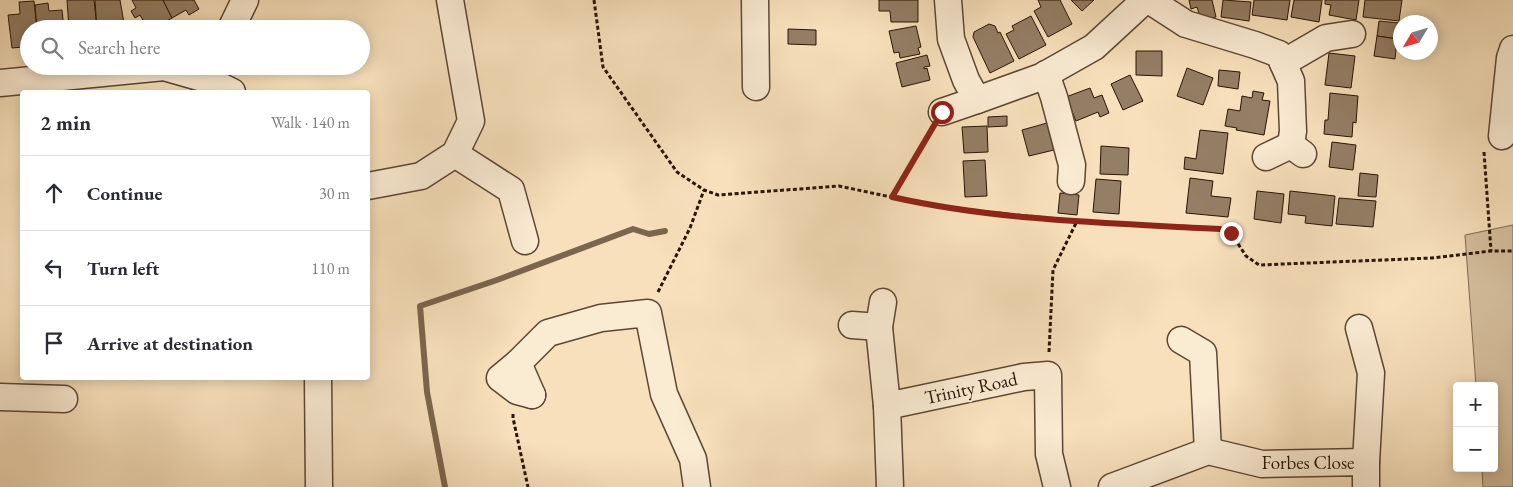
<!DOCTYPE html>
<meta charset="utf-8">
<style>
body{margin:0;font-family:"EB Garamond",serif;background:#f2f2f3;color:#2b2b33}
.controls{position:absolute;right:15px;bottom:15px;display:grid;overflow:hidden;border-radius:5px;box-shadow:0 2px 12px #0003}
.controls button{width:45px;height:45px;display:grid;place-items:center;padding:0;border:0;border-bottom:1px solid #e1e1e2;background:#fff;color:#2b2b33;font:25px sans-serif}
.compass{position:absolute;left:1393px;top:15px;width:45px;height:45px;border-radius:50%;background:#fff;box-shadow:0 2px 12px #0003;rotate:232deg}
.stop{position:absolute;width:15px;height:15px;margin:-11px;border:4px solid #8f2418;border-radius:50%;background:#fff}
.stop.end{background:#8f2418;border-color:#fff;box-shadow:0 1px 5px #0008}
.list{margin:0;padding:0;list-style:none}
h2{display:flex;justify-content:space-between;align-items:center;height:65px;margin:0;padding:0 20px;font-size:21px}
h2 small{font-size:16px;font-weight:400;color:#7c7c81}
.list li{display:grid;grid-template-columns:32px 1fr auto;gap:15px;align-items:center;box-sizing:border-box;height:75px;padding:0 20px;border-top:1px solid #e1e1e2}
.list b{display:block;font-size:19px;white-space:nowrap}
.list em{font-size:16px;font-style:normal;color:#7c7c81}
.icon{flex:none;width:28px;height:28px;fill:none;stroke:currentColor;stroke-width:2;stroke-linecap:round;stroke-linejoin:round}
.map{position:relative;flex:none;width:1513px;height:487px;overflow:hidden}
.search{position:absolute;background:#fff;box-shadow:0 2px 12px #0003;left:20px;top:20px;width:350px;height:55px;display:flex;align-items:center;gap:12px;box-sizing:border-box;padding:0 18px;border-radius:28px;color:#7c7c81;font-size:19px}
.panel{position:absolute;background:#fff;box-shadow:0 2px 12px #0003;left:20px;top:90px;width:350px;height:290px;border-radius:5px}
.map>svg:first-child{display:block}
.green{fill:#d4bd9c;stroke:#7e6852}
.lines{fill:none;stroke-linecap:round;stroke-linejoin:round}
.stream{stroke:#7b654e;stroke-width:6}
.building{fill:#947e65;stroke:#291407}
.minor-casing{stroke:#5c4734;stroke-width:29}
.path{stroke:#291407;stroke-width:3;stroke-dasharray:4 2.5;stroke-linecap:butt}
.minor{stroke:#faebd3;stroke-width:26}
.route{stroke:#8f2418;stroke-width:6}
.labels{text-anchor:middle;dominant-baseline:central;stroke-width:4;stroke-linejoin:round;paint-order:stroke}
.street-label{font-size:19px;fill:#291407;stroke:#faebd3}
</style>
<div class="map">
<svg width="1513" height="487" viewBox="0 0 1513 487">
<rect width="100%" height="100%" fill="#f7e0bb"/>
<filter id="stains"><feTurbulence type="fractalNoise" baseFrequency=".004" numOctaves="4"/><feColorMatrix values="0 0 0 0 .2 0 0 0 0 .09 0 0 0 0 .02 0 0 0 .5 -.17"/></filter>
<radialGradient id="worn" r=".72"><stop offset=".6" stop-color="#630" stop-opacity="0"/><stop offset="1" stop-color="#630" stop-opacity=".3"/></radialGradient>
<polygon class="green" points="1513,225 1513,487 1483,487 1482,468 1494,468 1494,386 1476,386 1465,235"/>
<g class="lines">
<polyline class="stream" points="445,487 427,392 420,306 497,280 633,229 649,234 665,231"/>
</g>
<g class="building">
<polygon points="67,0 94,0 97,29 69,29"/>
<polygon points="95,0 120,0 125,29 97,29"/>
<polygon points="132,0 163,0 172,18 159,25 161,29 148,29 140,15 135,18 131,11 136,8"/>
<polygon points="163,0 194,0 199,9 189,15 186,10 172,18"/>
<polygon points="879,0 918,0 918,22 891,22 890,11 879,11"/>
<polygon points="1038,0 1060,0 1072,24 1048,37 1034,11 1041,7"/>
<polygon points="1071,0 1094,0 1082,11"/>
<polygon points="1189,0 1212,0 1216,17 1201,20 1197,7 1191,9"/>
<polygon points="1223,0 1251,2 1249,21 1221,17"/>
<polygon points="1254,0 1290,0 1287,20 1252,15"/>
<polygon points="1294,0 1322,0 1319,22 1291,17"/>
<polygon points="1325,0 1359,0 1356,20 1329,15 1331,5 1325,4"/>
<polygon points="1365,0 1402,0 1399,21 1363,17"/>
<polygon points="34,1 37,29 29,29 29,42 22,43 22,47 12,48 8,15 20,14 19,2"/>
<polygon points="48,3 49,11 62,10 64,29 37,29 35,5"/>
<polygon points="1031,16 1046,45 1019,59 1006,34 1014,30 1012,26"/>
<polygon points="1379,21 1399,23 1397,39 1377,36"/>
<polygon points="989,24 995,26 998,33 1000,32 1014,61 990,73 973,37 974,32"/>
<polygon points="916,26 921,47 918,48 920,54 900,58 899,52 894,53 889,31"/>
<polygon points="788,29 816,30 816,45 788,44"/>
<polygon points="1377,36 1397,39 1395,59 1374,56"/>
<polygon points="1136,51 1162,51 1162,76 1136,75"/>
<polygon points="1329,53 1355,56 1351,88 1325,85"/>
<polygon points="927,55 930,66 924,67 924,69 927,68 930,80 902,87 896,63"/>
<polygon points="1187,68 1213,78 1203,105 1177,96"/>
<polygon points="1219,70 1240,72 1238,89 1218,86"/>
<polygon points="1130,75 1143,101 1123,110 1111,84"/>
<polygon points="1090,88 1094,98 1102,95 1109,113 1100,117 1098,112 1076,121 1066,97"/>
<polygon points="1253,91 1264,93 1262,100 1270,101 1264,135 1236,130 1237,128 1225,126 1228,109 1240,111 1242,96 1252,98"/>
<polygon points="1330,93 1358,96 1356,123 1353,122 1352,137 1324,134 1325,120 1328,120"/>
<polygon points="1007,116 1007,126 988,127 988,117"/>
<polygon points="1047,123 1054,150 1029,156 1022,130"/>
<polygon points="987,126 988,152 964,153 962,127"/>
<polygon points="1200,130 1228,133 1223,174 1184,169 1185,157 1196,159"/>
<polygon points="1332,142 1356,145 1353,170 1329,167"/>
<polygon points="1101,146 1129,148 1128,175 1100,174"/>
<polygon points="985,160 987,196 965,197 963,161"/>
<polygon points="1360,173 1378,175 1376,197 1358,196"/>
<polygon points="1190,178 1213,181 1211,196 1231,198 1228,217 1186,213"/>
<polygon points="1096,179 1121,181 1119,214 1093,212"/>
<polygon points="1257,191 1284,194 1281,223 1254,219"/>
<polygon points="1290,191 1335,196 1332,226 1305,223 1306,216 1288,214"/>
<polygon points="1060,193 1079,195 1077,215 1058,213"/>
<polygon points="1339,198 1376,201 1373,227 1336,224"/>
</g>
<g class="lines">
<defs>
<g id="minor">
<polyline points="755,0 756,87"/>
<polyline points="948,0 951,39 966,80 977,100 1041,77 1094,47 1145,0"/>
<polyline points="1149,0 1186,24 1255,45 1279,54 1291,81 1293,131 1291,145"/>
<polyline points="231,29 245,0"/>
<polyline points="1283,63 1326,38 1352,34"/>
<polyline points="1046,74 1054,97 1072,165 1071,181"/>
<polyline points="0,83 164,67 206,79 232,92"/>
<polyline points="942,112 977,100"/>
<polyline points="1502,136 1510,58 1513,49"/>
<polyline points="455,154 511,190 525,241"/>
<polyline points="1266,157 1291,145 1303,154"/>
<polyline points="368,186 421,176 455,154 471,121 450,0"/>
<polyline points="883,302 879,327 887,406 1024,377 1048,375 1049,454 1057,487"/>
<polyline points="852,325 879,327"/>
<polyline points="1359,328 1371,373 1366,462"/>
<polyline points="1181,340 1203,353 1208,451"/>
<polyline points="518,363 500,378 517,391 532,395"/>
<polyline points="318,378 319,487"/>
<polyline points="532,395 518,363 548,333 601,318 648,313 664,394 693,459 697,487"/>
<polyline points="0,397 64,399"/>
<polyline points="887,406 890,487"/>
<polyline points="1112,487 1208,451 1262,464 1366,462 1366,487"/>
</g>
</defs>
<use href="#minor" class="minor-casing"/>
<g class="path">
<polyline points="594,0 603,67 677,172 704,190 718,195 839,186 938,207 1077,221 1220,229 1231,233 1246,256 1259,265 1432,258 1491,251 1513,251"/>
<polyline points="1484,152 1491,251"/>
<polyline points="892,197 931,130"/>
<polyline points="658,292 690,228 704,190"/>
<polyline points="1049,352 1053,270 1077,221"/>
<polyline points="513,414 513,418 528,487"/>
</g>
<use href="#minor" class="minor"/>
</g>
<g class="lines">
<path class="route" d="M942,112L892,197C999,221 1110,223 1220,229L1231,233"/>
</g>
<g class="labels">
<g class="street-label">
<text transform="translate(971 388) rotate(-12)">Trinity Road</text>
<text x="1308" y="462">Forbes Close</text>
</g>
</g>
<rect width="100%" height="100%" filter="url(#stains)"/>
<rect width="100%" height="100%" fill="url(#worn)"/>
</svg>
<div class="controls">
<button>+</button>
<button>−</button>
</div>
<svg class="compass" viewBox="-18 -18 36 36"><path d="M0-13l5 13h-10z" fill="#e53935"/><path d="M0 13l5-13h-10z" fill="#7c7c81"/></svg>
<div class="stop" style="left:942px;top:112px"></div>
<div class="stop end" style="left:1231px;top:233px"></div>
<div class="search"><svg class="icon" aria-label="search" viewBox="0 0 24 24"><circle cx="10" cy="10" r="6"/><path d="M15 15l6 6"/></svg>Search here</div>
<section class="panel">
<h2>2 min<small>Walk · 140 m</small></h2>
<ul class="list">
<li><svg class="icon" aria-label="ahead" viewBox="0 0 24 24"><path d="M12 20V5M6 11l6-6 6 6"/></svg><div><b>Continue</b></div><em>30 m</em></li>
<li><svg class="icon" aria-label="left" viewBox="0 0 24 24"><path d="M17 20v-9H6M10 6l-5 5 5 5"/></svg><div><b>Turn left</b></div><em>110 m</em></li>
<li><svg class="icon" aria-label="arrive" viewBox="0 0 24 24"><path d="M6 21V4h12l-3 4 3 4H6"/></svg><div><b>Arrive at destination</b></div></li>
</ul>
</section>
</div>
